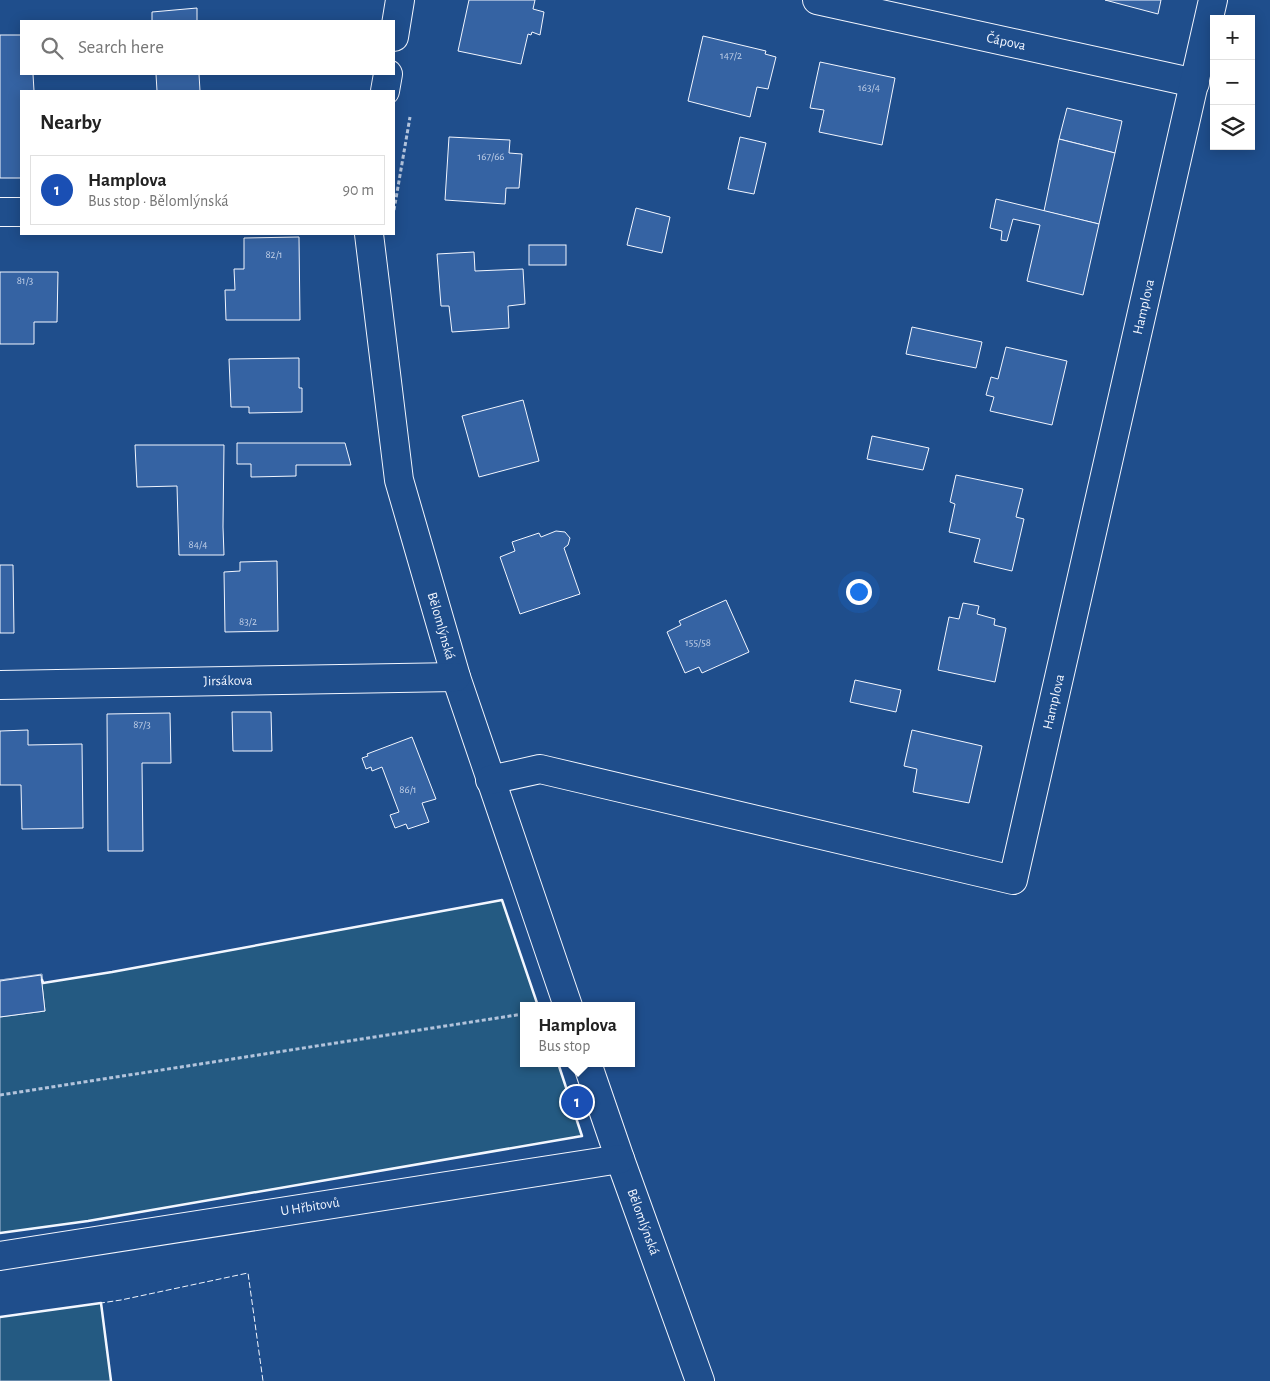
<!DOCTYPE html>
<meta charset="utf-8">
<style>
body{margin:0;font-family:"Alegreya Sans",sans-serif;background:#f2f2f2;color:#222}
.controls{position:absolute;right:15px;top:15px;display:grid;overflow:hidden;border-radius:0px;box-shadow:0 2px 12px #0003}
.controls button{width:45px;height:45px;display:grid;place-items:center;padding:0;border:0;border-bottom:1px solid #e0e0e0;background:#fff;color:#222;font:25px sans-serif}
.you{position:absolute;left:858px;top:591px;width:18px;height:18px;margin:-12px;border:4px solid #fff;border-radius:50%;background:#1a73e8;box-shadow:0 0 0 8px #1a73e833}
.badge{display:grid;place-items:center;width:32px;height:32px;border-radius:50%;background:#d93025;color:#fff;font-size:16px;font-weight:700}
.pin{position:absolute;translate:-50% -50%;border:2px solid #fff;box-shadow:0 1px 5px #0006}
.popup{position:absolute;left:520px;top:1002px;width:115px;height:65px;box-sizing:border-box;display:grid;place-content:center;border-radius:0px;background:#fff;filter:drop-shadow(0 1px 4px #0005);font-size:16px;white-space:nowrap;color:#767676}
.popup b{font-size:19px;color:#222}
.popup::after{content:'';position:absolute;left:50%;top:100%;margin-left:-10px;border:10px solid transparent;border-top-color:#fff}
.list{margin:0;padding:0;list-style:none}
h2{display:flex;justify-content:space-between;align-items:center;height:65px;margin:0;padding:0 20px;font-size:21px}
h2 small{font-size:16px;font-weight:400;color:#767676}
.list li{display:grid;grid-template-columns:32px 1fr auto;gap:15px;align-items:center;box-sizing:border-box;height:70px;margin:0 10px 10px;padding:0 10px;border:1px solid #e0e0e0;border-radius:0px}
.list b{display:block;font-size:19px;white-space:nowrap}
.list p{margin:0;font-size:16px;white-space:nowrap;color:#767676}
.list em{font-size:16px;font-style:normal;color:#767676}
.icon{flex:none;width:28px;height:28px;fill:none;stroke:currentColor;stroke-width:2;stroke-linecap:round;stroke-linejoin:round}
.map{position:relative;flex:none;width:1270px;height:1381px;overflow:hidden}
.search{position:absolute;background:#fff;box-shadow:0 2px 12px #0003;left:20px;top:20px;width:375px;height:55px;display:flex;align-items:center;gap:12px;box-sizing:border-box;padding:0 18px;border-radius:0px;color:#767676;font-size:19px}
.panel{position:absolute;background:#fff;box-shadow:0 2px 12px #0003;left:20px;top:90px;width:375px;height:145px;border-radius:0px}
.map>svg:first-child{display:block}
.green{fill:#245a82;stroke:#a8bbd7}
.building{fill:#3563a3;stroke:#f2f6ff}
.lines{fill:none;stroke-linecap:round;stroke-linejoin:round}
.minor-casing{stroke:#f2f6ff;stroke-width:30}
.path{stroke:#b3c4dc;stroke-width:3;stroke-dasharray:4 2.5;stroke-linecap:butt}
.minor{stroke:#1f4e8c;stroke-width:28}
.fence{stroke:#f2f6ff;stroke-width:1;stroke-dasharray:6 2.5;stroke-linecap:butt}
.wall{stroke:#f2f6ff;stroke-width:2.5}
.labels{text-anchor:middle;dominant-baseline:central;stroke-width:4;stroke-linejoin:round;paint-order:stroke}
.number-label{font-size:11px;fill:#c3d1e8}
.street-label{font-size:14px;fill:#f2f6ff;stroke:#1f4e8c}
</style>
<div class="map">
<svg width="1270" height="1381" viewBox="0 0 1270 1381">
<rect width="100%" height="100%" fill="#1f4e8c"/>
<g class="green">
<polygon points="502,900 538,1006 523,1006 523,1063 558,1063 582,1136 88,1221 0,1233 0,1017 45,1011 41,975 0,980 42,974 43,983 112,972"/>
<polygon points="101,1303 111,1381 0,1381 0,1317"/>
</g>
<g class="building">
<polygon points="469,0 535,0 533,9 544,12 540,35 532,32 531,35 528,34 521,64 458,51"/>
<polygon points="1105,0 1161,0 1158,14"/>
<polygon points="197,8 197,21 152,21 152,12"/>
<polygon points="0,35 21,35 21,74 33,74 34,91 21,91 21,178 0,178"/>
<polygon points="703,36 766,51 765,54 776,57 768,89 757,87 750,117 688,101"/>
<polygon points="820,62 895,78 882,145 819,132 824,110 810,108"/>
<polygon points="156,74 199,74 200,91 157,91"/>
<polygon points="1067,108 1122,121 1115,153 1059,139"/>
<polygon points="449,137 510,140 509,153 522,154 519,188 506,188 505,204 445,200"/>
<polygon points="740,137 766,143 754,194 728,189"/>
<polygon points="1059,139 1115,153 1099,224 1044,211"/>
<polygon points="996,199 1099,224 1083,295 1027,281 1040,225 1013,219 1007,241 1001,240 1002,231 990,228"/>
<polygon points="636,208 670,217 662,253 627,245"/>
<polygon points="299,237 300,320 226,320 225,290 235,290 234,269 244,269 244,238"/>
<rect x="529" y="245" width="37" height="20"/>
<polygon points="474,252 475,271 523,269 525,304 508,306 509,328 452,332 449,306 441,306 437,254"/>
<polygon points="0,272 58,272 57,322 34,322 34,344 0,344"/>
<polygon points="912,327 982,342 976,368 906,354"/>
<polygon points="1006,347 1067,361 1052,425 990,411 994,397 986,395 991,377 998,379"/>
<polygon points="299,358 299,388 302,388 302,412 249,413 249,407 231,407 229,359"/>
<polygon points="523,400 539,461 479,477 462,416"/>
<polygon points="872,436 929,448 923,470 867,459"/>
<polygon points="237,443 345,443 351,465 296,465 296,476 251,477 251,464 237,464"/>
<polygon points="135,445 224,445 223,527 224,555 179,555 177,486 137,487"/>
<polygon points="956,475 1023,489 1016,517 1024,519 1012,571 974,562 980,539 949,532 955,504 950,502"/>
<polygon points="556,531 565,532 570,538 568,545 564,548 580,594 520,614 500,557 515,551 512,542 539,533 541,537"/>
<polygon points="277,561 278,631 225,632 224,572 240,571 240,562"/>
<polygon points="0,565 13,565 14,633 0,633"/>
<polygon points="726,600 749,652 702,673 699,667 685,673 667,632 681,625 679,621"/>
<polygon points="963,603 979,606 977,614 995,619 994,625 1006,628 995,682 938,670 949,617 959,619"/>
<polygon points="855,680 901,690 896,712 850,702"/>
<polygon points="232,712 271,712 272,751 233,751"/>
<polygon points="170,713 171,763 142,763 143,851 108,851 107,714"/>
<polygon points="28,730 28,745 82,744 83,828 22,829 21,785 0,785 0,731"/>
<polygon points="912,730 982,746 969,803 913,792 917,769 904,766"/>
<polygon points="412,737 436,799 422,803 429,822 408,829 406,824 395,828 390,815 399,812 382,767 372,771 371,767 366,769 362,758 368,756 367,754"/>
<polygon points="41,975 45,1011 0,1017 0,981"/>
</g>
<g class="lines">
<defs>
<g id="minor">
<polyline points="817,0 1195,83"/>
<polyline points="394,37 400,0"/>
<polyline points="385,91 388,74"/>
<polyline points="0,212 21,212"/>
<polyline points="369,234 399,480 456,677 568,1006"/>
<polyline points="0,685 456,677"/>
<polyline points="490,780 540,769 1013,880 1213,0"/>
<polyline points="587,1063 620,1159 700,1381"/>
<polyline points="0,1256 620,1159"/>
</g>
</defs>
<use href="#minor" class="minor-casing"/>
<g class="path">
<polyline points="394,210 410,117"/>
<polyline points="0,1095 523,1014"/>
</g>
<use href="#minor" class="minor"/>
<polyline class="fence" points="111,1381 101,1303 121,1300 248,1273 263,1381"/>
<g class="wall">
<polyline points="42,980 43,983 112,972 502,900 538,1006"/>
<polyline points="0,1233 88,1221 582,1136 558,1063"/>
<polyline points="0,1317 101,1303 111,1381"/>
</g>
</g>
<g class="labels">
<g class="number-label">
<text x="731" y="55">147/2</text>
<text x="869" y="87">163/4</text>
<text x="491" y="156">167/66</text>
<text x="274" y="254">82/1</text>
<text x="25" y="280">81/3</text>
<text x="198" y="544">84/4</text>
<text x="248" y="621">83/2</text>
<text x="698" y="642">155/58</text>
<text x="142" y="724">87/3</text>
<text x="408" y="789">86/1</text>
</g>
<g class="street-label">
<text transform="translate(1006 42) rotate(12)">Čápova</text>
<text transform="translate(1144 307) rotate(-77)">Hamplova</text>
<text transform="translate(441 626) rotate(74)">Bělomlýnská</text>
<text transform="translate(228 681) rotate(-1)">Jirsákova</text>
<text transform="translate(1054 702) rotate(-77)">Hamplova</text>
<text transform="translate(310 1207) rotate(-9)">U Hřbitovů</text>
<text transform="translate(643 1222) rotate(70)">Bělomlýnská</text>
</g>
</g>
</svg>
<div class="controls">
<button>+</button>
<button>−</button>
<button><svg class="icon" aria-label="layers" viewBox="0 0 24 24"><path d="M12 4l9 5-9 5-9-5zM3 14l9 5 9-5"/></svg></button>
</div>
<div class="you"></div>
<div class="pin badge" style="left:577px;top:1102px;background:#1a4fb4">1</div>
<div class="popup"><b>Hamplova</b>Bus stop</div>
<div class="search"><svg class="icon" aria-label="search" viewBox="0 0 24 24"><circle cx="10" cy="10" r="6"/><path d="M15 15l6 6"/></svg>Search here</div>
<section class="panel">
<h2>Nearby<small></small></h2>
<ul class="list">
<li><span class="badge" style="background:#1a4fb4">1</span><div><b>Hamplova</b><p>Bus stop · Bělomlýnská</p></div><em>90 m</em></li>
</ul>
</section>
</div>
